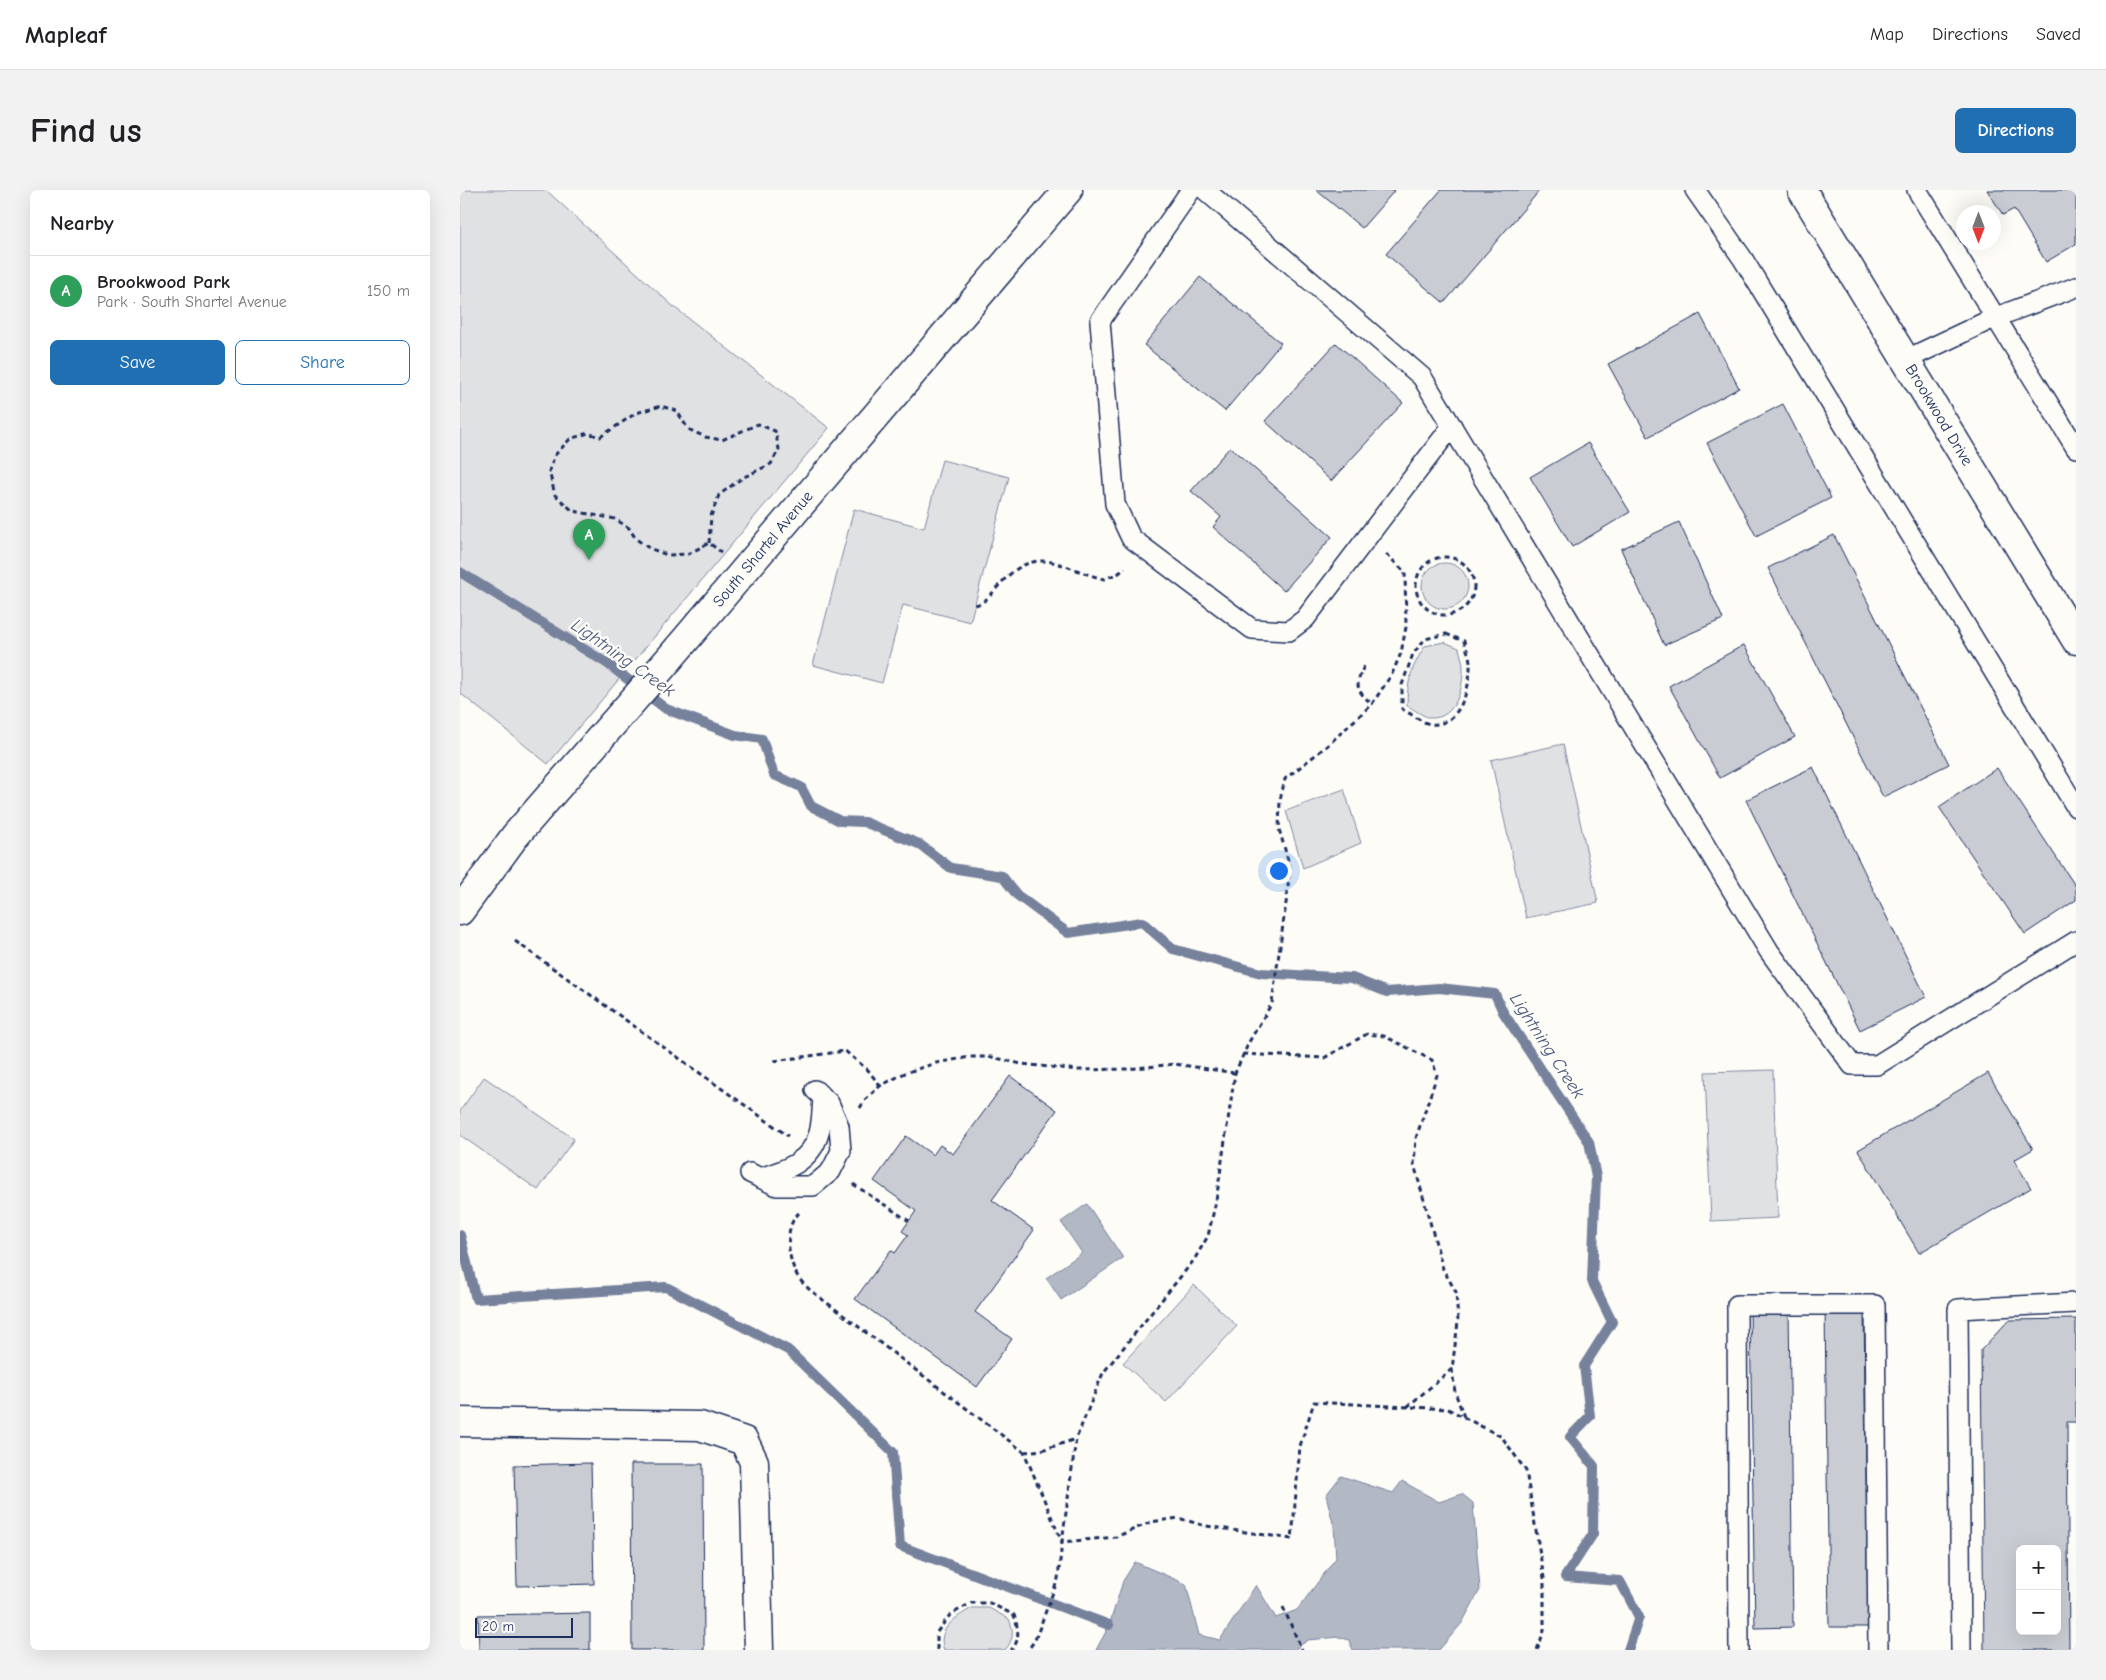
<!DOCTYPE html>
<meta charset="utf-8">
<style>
body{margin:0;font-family:"Comic Neue",sans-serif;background:#f2f2f2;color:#202124}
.controls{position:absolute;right:15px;bottom:15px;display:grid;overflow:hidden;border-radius:8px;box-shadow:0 5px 20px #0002}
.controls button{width:45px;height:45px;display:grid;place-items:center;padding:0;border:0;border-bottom:1px solid #e0e0e0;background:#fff;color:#202124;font:25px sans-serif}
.compass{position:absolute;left:1496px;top:15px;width:45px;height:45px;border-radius:50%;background:#fff;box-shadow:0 5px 20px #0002;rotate:180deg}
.scale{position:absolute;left:15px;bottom:12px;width:98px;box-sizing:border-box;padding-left:5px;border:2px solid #1b2f5e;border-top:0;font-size:14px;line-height:18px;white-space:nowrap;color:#1b2f5e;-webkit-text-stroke:4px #fdfcf7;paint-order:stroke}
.you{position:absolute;left:818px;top:680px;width:18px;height:18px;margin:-12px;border:4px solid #fff;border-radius:50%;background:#1a73e8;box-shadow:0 0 0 8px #1a73e833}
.badge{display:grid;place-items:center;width:32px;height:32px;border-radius:50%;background:#1f6fb2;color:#fff;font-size:16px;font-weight:700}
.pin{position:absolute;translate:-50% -41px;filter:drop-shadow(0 1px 2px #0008)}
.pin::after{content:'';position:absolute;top:26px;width:18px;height:15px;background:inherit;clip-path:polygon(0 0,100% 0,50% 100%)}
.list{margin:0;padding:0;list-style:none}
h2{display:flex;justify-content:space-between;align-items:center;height:65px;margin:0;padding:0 20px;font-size:21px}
h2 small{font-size:16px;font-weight:400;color:#757577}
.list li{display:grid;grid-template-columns:32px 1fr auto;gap:15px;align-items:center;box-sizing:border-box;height:70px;padding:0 20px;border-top:1px solid #e0e0e0}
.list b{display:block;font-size:19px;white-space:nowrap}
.list p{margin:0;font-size:16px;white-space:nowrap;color:#757577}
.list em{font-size:16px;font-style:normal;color:#757577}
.actions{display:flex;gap:10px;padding:15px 20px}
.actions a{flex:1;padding:11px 0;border:1px solid #1f6fb2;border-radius:8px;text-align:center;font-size:18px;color:#1f6fb2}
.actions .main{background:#1f6fb2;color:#fff}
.map{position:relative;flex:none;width:1616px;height:1460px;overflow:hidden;border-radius:8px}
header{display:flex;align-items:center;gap:30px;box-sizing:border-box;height:70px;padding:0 25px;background:#fff;border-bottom:1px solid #e0e0e0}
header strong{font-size:24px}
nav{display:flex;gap:28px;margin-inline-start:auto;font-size:18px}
.intro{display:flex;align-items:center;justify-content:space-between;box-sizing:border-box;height:120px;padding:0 30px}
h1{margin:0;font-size:35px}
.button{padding:12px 22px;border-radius:8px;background:#1f6fb2;color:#fff;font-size:18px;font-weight:700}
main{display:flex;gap:30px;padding:0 30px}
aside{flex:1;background:#fff;border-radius:8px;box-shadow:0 5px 20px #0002}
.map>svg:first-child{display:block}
.green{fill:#e0e1e3;stroke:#7e88a0}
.water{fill:#b3b8c5;stroke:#76819c}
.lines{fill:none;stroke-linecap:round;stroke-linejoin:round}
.stream{stroke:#76819c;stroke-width:10}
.building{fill:#c9ccd3;stroke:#1b2f5e;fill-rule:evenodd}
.service-casing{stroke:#1b2f5e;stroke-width:22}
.minor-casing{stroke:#1b2f5e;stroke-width:31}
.path{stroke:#1b2f5e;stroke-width:3;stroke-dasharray:5 4;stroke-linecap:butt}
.service{stroke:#fdfcf7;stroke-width:19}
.minor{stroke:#fdfcf7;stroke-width:28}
.labels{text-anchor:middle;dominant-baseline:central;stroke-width:5;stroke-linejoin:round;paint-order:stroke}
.street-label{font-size:16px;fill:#1b2f5e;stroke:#fdfcf7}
.water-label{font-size:18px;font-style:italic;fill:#49587d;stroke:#fdfcf7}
</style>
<header>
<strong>Mapleaf</strong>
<nav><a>Map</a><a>Directions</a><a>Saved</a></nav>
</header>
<div class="intro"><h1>Find us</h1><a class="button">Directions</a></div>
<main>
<aside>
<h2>Nearby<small></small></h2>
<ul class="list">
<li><span class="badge" style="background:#2e9e5b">A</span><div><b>Brookwood Park</b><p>Park · South Shartel Avenue</p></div><em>150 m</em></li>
</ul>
<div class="actions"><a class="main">Save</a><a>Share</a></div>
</aside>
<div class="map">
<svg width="1616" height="1460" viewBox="0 0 1616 1460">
<rect width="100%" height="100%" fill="#fdfcf7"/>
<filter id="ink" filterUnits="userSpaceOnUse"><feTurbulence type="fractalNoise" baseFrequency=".02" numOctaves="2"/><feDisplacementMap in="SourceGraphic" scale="10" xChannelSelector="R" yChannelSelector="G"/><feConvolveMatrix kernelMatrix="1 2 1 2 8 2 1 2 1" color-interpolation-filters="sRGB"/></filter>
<g filter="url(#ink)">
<g class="green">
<polygon points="0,0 86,0 214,117 369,238 88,574 0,503"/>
<polygon points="482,270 549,287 510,432 443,415 422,493 353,475 394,319 464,338"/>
<circle cx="985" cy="396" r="23"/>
<path d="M984,452L999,458C1000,464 1003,471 1003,477C1004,496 996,529 971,528C964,527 953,519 947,515C947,491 952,476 965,456Z"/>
<polygon points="1103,554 1138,713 1066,728 1031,570"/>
<polygon points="884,599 901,653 843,678 826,621"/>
<polygon points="1313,880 1318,1028 1251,1031 1245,882"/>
<polygon points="24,887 114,949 78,1000 0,945 0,921"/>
<polygon points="734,1095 777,1136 706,1212 663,1173"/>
<path d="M512,1418H529L549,1429C554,1441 554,1450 545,1460H484C476,1439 496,1427 512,1418Z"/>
</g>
<g class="water">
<polygon points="627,1014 663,1068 601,1110 586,1088 622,1063 601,1032"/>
<polygon points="881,1286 933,1303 942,1291 979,1312 1002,1304 1013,1313 1020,1400 1002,1433 979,1460 893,1460 889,1450 879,1447 848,1450 834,1460 636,1460 649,1436 663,1391 675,1372 726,1394 739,1445 760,1450 796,1395 816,1428 837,1420 876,1368 874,1337 866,1305"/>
</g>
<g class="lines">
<g class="stream">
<polyline points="0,382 148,474 206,519 275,545 302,549 314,585 341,597 351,616 380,631 404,632 459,654 491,678 542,686 557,705 608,743 682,732 713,759 801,783 892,788 927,802 979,798 1035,804 1043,822 1129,952 1136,987 1132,1091 1152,1132 1124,1176 1130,1226 1110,1247 1134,1276 1133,1344 1105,1387 1160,1391 1179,1427 1168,1460"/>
<polyline points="0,1045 16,1109 206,1097 328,1160 433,1262 440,1356 649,1435"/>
</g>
</g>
<g class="building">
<polygon points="856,0 935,0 902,38"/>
<polygon points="981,0 1080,0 984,113 926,64"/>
<polygon points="1527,0 1616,0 1616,54 1586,72 1554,19 1543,25"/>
<polygon points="740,87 821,153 765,221 684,155"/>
<polygon points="1240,124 1279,198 1188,247 1148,174"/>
<polygon points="876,153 943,213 871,291 805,231"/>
<polygon points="1323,214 1371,308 1296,346 1247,253"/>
<polygon points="1128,253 1170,322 1112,357 1070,287"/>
<polygon points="770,257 872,347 824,401 753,337 761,327 731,301"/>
<polygon points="1219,332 1263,429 1204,455 1161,359"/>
<polygon points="1374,345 1489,574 1423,607 1308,378"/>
<polygon points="1284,455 1335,547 1260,588 1209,496"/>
<polygon points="1353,577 1466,807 1400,840 1286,610"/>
<polygon points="1537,578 1616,697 1616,710 1565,744 1479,617"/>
<polygon points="1528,883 1573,959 1554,970 1571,998 1459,1063 1398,960"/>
<polygon points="550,886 597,920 532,1010 574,1040 515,1122 552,1149 517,1197 395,1109 431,1060 435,1063 448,1045 442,1041 456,1021 414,991 446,946 473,965 480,955 493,964"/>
<polygon points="1329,1118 1333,1437 1295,1438 1290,1119"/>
<polygon points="1404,1118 1408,1437 1369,1437 1365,1119"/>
<path d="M1616,1129V1232H1607L1609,1460H1524L1521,1160L1549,1130ZM1560,1359H1597V1441H1560Z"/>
<polygon points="131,1273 134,1394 57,1396 54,1275"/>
<polygon points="171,1274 243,1274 244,1460 172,1460"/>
<polygon points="130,1423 130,1460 19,1460 18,1425"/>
</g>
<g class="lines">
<defs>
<g id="service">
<polyline points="731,0 640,131 655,314 671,348 792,439 829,441 845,429 992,236"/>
<polyline points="745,0 962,187 1309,761 1392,875 1417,875 1616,751"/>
<polyline points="1235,0 1283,69 1616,617"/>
<polyline points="1457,0 1616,258"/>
<polyline points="1445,170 1534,128 1616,97"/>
<polyline points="290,983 317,996 353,996 371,981 381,961 379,936 369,913 355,900"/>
<path d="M300,988C326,980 351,972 359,943C362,932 362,919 363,907"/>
<polyline points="1279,1460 1277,1115 1415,1115 1418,1460"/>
<polyline points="1501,1460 1498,1119 1616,1113"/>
</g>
<g id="minor">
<polyline points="1342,0 1616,450"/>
<polyline points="0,721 55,646 210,468 608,0"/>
<polyline points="0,1232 240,1236 284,1251 294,1272 299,1460"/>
</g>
</defs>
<use href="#service" class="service-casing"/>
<use href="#minor" class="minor-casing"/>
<g class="path">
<polyline points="249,353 251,326 259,305 282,288 311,274 319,259 315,241 298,234 262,250 245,247 228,239 217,221 201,216 176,223 140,247 128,243 110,249 95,265 89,281 95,305 113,321 155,329 169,338 176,349 189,358 207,365 228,364 249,353 261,362"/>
<polyline points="926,364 945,382 946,437 941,463 932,484 912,514 868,555 825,589 820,610 819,639 830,677 827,706 812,813 789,852 775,883 756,1011 748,1046 734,1070 643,1183 616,1249 602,1352 656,1347 691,1332 718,1328 746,1336 832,1349 840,1256 854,1212 988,1219 1042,1247 1066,1281 1084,1388 1084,1441 1077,1460"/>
<circle cx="985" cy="396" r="29"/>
<path d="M515,415C527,412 533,402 541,393C579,352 602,379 644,389L659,383L665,378"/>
<path d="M986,444L1004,451C1006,458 1010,466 1010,473C1011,496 1000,538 970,534C961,532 950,523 942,519V495L953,464L965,449Z"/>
<path d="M904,476C895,496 895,499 912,514"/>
<polyline points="55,751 328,946"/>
<polyline points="783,864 864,868 907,844 924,846 972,870 977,885 956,948 954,974 983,1079 996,1102 998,1132 992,1179 995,1202 1004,1227"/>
<polyline points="314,871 385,861 408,880 420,896"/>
<polyline points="400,918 404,911 420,896 445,883 476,873 510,867 532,867 561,874 618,880 667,879 715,874 775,883"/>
<polyline points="393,994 449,1031"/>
<path d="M339,1023C323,1037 328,1069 337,1085C340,1091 346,1096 350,1100L564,1262L602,1352L598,1389L575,1450L568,1460"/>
<polyline points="947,1217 992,1179"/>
<polyline points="564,1262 582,1260 616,1249"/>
<polyline points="823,1417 842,1460"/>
<path d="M477,1460V1442L490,1425L511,1413H530L554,1425C558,1438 561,1450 551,1460"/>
</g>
<use href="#service" class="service"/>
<use href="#minor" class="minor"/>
</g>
</g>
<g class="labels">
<g class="street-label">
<text transform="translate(1479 225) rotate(59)">Brookwood Drive</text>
<text transform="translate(303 359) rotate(-50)">South Shartel Avenue</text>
</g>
<g class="water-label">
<text transform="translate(163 468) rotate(35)">Lightning Creek</text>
<text transform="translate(1087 856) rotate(57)">Lightning Creek</text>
</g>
</g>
</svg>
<div class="controls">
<button>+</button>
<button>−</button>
</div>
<svg class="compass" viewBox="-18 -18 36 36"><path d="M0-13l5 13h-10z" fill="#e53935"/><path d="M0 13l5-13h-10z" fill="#757577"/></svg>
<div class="scale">20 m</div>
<div class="you"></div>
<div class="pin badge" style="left:129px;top:370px;background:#2e9e5b">A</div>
</div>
</main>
